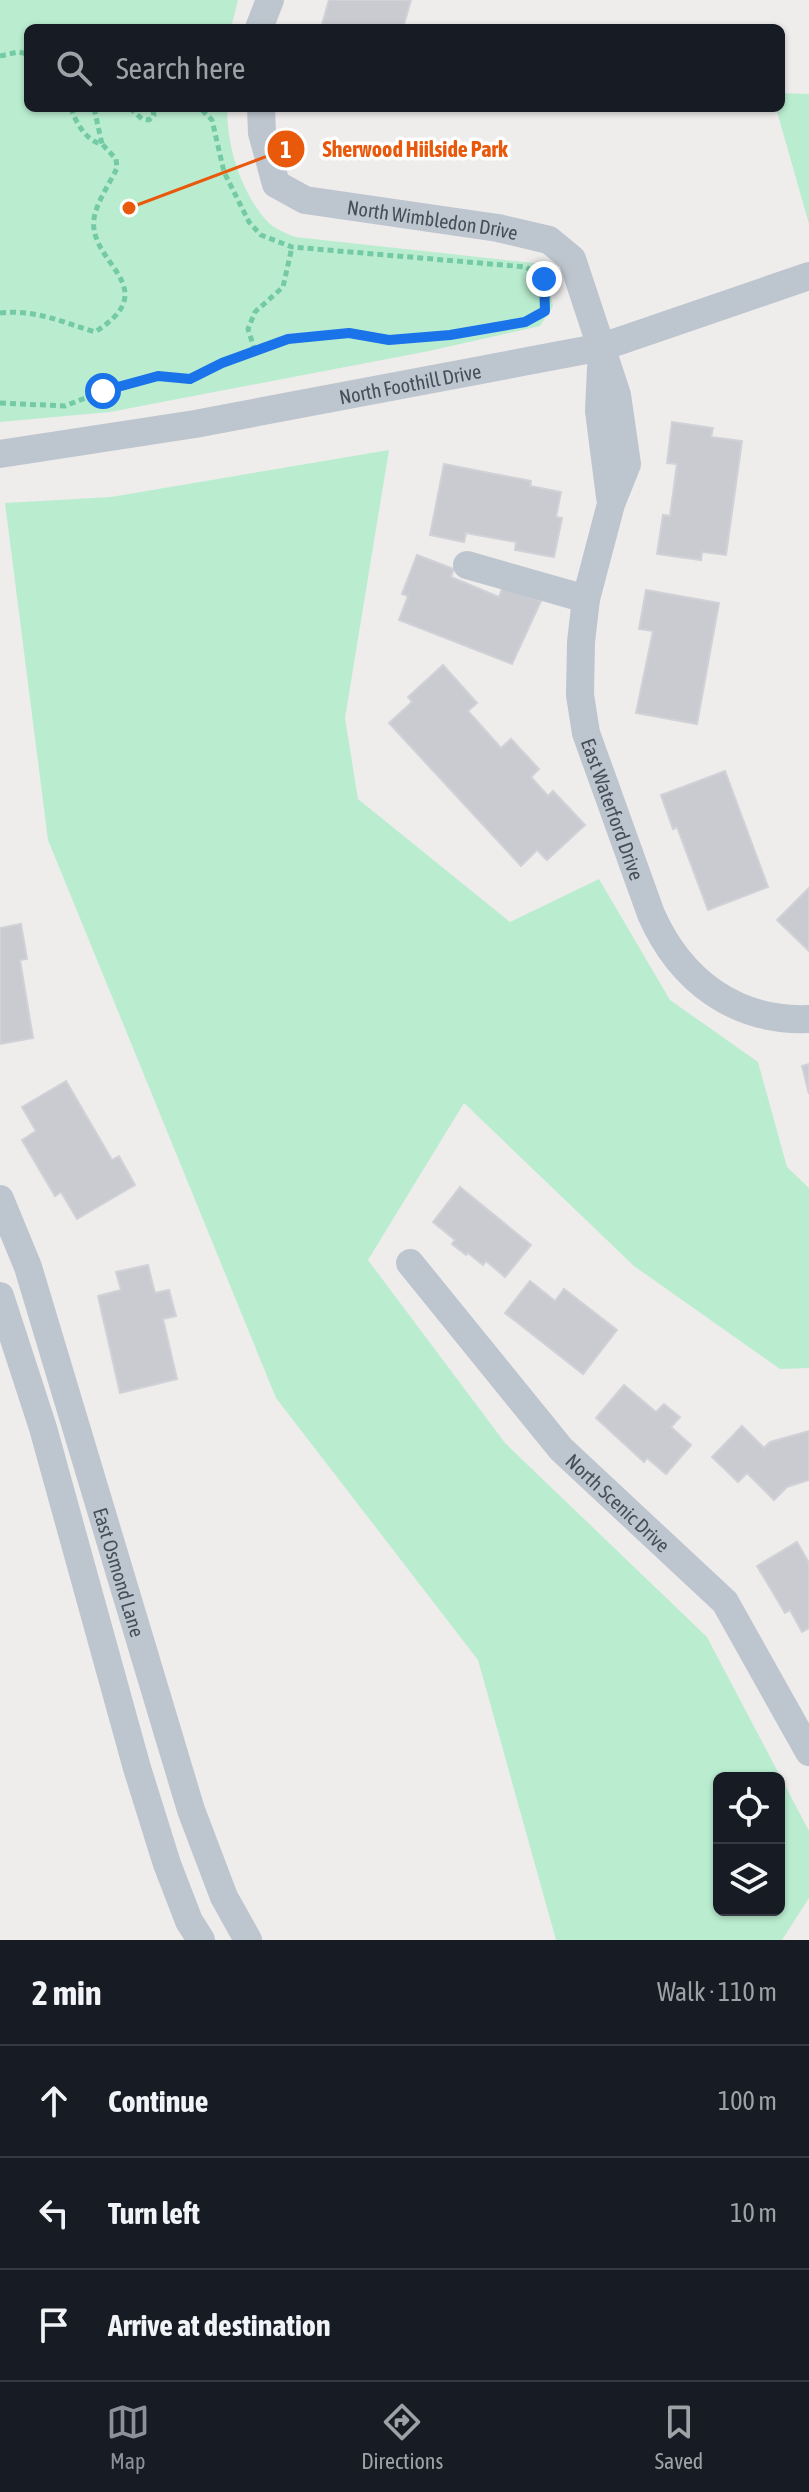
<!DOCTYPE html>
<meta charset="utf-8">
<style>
body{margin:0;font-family:"Asap Condensed",sans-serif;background:#20242c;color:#f1f3f6}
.controls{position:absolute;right:24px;bottom:24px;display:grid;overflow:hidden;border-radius:12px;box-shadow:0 2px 6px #0004}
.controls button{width:72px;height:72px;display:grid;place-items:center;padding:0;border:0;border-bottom:2px solid #363941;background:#171b24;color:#f1f3f6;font:40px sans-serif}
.stop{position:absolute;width:24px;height:24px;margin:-18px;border:6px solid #1a73e8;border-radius:50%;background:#fff}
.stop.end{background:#1a73e8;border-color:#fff;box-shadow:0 2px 8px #0008}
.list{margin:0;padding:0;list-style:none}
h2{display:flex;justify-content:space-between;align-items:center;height:104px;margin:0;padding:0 32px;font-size:34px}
h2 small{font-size:26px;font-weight:400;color:#9ea1a6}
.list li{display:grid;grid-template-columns:52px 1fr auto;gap:24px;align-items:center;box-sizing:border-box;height:112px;padding:0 32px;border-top:2px solid #363941}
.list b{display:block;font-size:30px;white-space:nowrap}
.list em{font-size:26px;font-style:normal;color:#9ea1a6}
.icon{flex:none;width:44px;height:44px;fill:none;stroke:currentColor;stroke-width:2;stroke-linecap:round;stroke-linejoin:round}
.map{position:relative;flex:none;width:809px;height:1940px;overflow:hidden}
.search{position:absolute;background:#171b24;box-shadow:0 2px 6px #0004;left:24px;right:24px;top:24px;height:88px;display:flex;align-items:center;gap:20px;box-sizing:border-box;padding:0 28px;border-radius:12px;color:#9ea1a6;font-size:30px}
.sheet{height:440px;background:#171b24}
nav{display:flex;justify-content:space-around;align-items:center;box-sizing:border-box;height:112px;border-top:2px solid #363941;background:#171b24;font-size:22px;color:#9ea1a6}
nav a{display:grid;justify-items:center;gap:4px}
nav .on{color:#8c9099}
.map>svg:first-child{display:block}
.green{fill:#baedd0;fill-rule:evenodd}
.building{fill:#c9cbd1;stroke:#d0d2d8;stroke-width:2}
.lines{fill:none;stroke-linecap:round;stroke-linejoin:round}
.path{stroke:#73caa4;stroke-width:5;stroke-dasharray:6 4;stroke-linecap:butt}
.minor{stroke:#bdc5ce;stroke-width:28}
.route{stroke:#1a73e8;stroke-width:10}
.labels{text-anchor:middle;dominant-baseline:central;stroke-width:7;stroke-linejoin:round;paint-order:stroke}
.street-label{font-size:20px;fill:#454e59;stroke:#fff}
.leader{fill:none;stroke:#e8590c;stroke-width:3}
.callout-dot{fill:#e8590c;stroke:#fff;stroke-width:3}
.mark-label{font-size:24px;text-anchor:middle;font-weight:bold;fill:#fff}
.callout-label{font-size:22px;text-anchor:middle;font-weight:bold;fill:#e8590c;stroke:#fff;stroke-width:7;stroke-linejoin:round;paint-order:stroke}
</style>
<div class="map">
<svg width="809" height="1940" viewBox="0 0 809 1940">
<rect width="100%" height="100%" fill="#efecec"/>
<g class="green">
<path d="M0,0H238L231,28H28V108H227C227,147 241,192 267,221C274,229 286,233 295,237L534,263L546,275L553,306L540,326L429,351L110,412L0,422Z"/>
<polygon points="781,93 809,94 809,224 776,108 781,108"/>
<path d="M389,450L345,718L358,799L510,922L599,879L670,1000L758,1062L787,1167L809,1188V1368L780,1369L634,1266L464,1103L368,1260L505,1443L707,1637L809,1831V1898L782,1940H556L478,1660L276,1398L48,840L5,503L111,497ZM779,1778V1910H719V1778Z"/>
</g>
<g class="building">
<polygon points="329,0 411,0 403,28 321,28"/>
<polygon points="672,422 713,428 711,437 742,441 726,555 702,552 701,560 657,554 663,515 670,516 677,464 667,463"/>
<polygon points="444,464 531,481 530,486 561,492 556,517 562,518 554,557 515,550 516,542 466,533 464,542 430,535"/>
<polygon points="417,555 454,569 451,577 499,597 503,586 541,601 512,664 399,620 408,596 402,594"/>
<polygon points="646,590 719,603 697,724 636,713 653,631 639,629"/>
<polygon points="443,665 477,703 468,711 501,748 511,739 539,769 531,777 548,796 553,791 585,825 547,860 537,850 521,866 389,723 412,702 408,697"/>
<polygon points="725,771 768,887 708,910 677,827 673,829 661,795"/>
<polygon points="809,888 809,951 777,920"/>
<polygon points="21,924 27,959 20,960 33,1038 0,1044 0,928"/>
<polygon points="809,1064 809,1094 802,1066"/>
<polygon points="66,1081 112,1160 119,1156 135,1185 77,1219 61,1192 55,1196 22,1140 36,1131 22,1107"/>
<polygon points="460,1187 531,1245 505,1277 486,1261 483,1265 468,1253 466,1255 452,1244 455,1240 433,1222"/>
<polygon points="148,1265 155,1293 169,1290 176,1316 163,1319 177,1379 120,1393 98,1296 121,1290 116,1272"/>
<polygon points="530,1281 555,1301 564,1289 617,1330 583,1374 505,1313"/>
<polygon points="624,1385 656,1412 664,1404 680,1417 671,1427 691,1445 666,1474 647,1458 644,1462 596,1418"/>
<polygon points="742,1426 764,1448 770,1442 809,1431 809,1480 787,1487 774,1500 747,1473 738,1482 712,1457"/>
<polygon points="797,1542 809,1563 809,1628 802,1632 790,1610 785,1613 757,1566"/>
</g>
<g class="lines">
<g class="path">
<polyline points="0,56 18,52 28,54"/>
<path d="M71,108C76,123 86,141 102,144L94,108"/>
<polyline points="130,108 142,119 149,120 154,115 152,108"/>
<path d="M0,313C35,309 62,322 95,332C166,287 88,264 94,219C96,203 110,183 117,168L116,159L102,144"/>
<polyline points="255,351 248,329 255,312 283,287 292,247"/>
<polyline points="0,403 65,406 103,391 158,376 190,379 222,363 288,339 349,333 389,340 450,335 525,322 545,311 544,279 526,267 292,247 261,235 249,222 224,172 212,120 200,108"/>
</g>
<g class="minor">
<polyline points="259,28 270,0"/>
<path id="s1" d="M261,108L262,133L276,184L305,200L498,228L549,240L572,259L617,395L627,464L611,504L586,599L581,642L580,695L586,733L651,914C680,980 735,1022 809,1019"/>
<polyline points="601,368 599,411 610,497"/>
<path id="s2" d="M0,454L195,424L602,347L809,276"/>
<polyline points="467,565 586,599"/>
<path id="s3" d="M0,1199L28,1267L191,1810L224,1897L248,1940"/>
<path id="s4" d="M410,1263L561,1449L725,1602L809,1752"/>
<polyline points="0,1296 43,1428 137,1768 167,1864 189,1921 201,1940"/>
</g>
</g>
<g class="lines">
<polyline class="route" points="103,391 158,376 190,379 222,363 288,339 349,333 389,340 450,335 525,322 545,311 544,279"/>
</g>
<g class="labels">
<g class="street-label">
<text stroke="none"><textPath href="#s1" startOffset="240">North Wimbledon Drive</textPath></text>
<text stroke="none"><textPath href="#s2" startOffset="416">North Foothill Drive</textPath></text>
<text stroke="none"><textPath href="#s1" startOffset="958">East Waterford Drive</textPath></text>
<text stroke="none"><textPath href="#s4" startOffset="318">North Scenic Drive</textPath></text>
<text stroke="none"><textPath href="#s3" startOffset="392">East Osmond Lane</textPath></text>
</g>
</g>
<path class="leader" d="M129 208L286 149"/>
<g class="callout-dot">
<circle cx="129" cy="208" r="8"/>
<circle cx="286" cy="149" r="20"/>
</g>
<g class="mark-label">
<text x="286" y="158">1</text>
</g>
<g class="callout-label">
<text x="415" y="157">Sherwood Hiilside Park</text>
</g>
</svg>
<div class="controls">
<button><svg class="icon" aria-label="locate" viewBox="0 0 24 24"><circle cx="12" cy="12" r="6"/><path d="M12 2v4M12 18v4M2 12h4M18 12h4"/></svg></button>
<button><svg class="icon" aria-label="layers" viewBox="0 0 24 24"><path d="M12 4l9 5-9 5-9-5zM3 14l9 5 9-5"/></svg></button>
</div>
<div class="stop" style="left:103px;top:391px"></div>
<div class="stop end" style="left:544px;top:279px"></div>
<div class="search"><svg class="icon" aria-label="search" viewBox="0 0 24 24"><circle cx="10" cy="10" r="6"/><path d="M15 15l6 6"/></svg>Search here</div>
</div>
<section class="sheet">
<h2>2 min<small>Walk · 110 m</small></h2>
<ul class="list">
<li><svg class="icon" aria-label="ahead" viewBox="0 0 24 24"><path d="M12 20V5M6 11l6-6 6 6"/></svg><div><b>Continue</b></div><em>100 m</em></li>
<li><svg class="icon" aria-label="left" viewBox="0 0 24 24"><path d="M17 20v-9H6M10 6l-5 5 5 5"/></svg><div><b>Turn left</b></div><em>10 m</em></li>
<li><svg class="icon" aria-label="arrive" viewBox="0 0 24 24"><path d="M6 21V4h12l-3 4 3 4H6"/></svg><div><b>Arrive at destination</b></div></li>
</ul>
</section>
<nav>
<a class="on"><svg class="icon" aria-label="map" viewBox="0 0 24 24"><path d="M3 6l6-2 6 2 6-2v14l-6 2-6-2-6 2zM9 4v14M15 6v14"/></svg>Map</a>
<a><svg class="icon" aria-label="directions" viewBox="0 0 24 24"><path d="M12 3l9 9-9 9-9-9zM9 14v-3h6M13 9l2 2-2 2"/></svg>Directions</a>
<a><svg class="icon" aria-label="saved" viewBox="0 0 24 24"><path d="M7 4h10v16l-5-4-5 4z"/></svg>Saved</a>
</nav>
